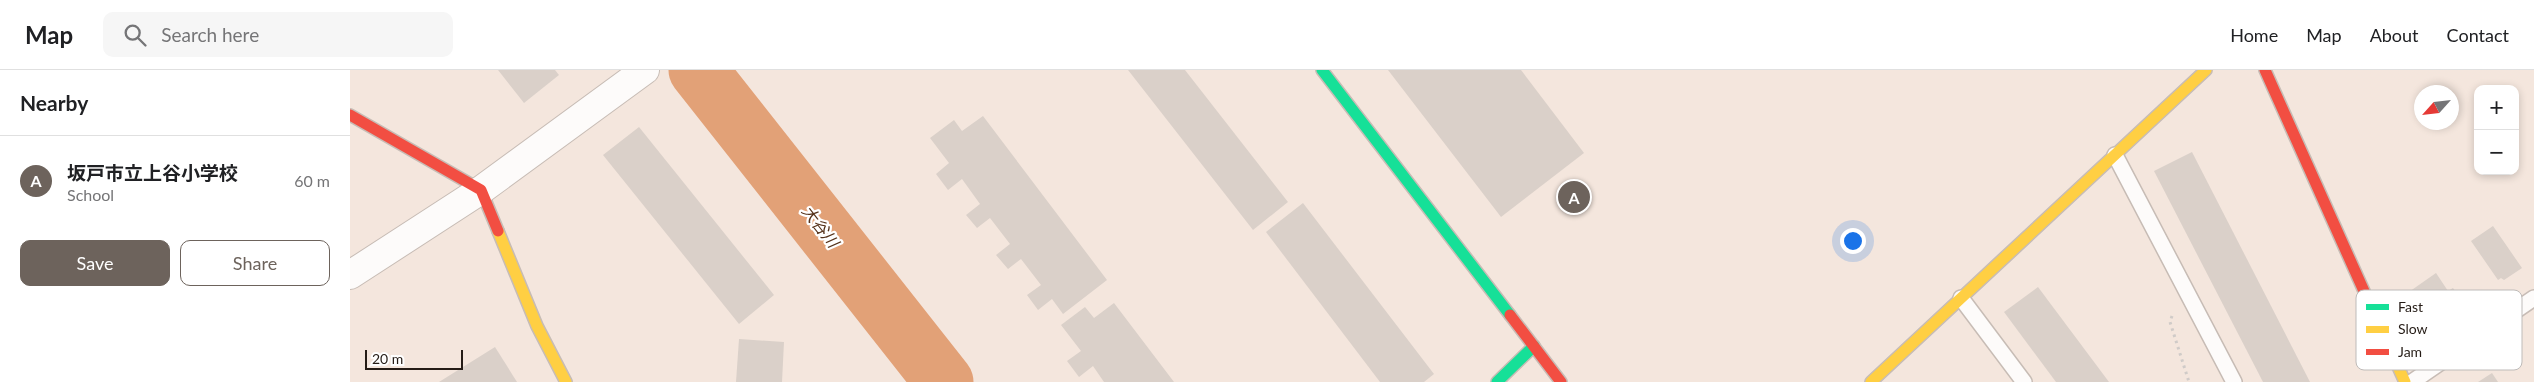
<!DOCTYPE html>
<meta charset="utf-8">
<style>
body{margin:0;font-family:Lato,"Noto Sans JP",sans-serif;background:#f6f6f6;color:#202124}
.controls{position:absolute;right:15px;top:15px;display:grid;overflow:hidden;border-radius:10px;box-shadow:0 2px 8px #0003}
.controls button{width:45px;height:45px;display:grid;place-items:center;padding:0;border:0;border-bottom:1px solid #e0e0e0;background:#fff;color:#202124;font:25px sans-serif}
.compass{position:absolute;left:2064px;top:15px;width:45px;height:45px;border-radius:50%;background:#fff;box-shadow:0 2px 8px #0003;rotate:243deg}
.scale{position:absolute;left:15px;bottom:12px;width:98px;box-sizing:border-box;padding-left:5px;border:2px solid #251c16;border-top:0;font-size:14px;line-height:18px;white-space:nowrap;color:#251c16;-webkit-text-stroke:4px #fff;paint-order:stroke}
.you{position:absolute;left:1502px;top:170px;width:18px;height:18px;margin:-12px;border:4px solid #fff;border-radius:50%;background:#1a73e8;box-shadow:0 0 0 8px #1a73e833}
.badge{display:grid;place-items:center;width:32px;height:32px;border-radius:50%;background:#6d635c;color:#fff;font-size:16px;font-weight:700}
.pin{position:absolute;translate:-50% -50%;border:2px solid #fff;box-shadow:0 1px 5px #0006}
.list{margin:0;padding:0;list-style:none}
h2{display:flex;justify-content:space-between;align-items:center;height:65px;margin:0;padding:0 20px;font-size:21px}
h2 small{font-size:16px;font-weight:400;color:#757577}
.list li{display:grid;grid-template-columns:32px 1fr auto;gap:15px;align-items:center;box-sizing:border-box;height:90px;padding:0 20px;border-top:1px solid #e0e0e0}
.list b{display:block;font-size:19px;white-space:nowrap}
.list p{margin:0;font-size:16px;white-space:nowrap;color:#757577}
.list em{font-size:16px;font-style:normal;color:#757577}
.actions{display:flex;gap:10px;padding:15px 20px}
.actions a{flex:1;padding:11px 0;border:1px solid #6d635c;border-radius:10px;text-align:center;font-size:18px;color:#6d635c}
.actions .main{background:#6d635c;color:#fff}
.icon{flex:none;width:28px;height:28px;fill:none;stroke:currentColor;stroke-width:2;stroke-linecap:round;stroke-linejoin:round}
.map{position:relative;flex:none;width:2184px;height:312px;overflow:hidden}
header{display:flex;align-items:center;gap:30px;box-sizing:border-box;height:70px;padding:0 25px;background:#fff;border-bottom:1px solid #e0e0e0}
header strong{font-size:24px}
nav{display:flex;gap:28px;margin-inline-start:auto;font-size:18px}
.search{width:350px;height:45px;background:#f6f6f6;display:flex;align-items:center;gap:12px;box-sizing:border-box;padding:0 18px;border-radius:10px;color:#757577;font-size:19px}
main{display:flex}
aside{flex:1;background:#fff}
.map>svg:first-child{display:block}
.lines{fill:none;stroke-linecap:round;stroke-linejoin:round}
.river{stroke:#e2a177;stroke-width:59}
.building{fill:#dad0c9}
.lane-casing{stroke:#c7bcb5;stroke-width:18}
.street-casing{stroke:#c7bcb5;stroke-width:30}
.fast-casing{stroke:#c7bcb5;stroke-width:14}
.slow-casing{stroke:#c7bcb5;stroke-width:14}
.jam-casing{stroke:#c7bcb5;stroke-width:14}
.path{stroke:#d0cbc8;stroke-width:3;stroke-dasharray:2.5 4;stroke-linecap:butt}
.lane{stroke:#fdfbfa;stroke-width:15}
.street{stroke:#fdfbfa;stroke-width:28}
.fast{stroke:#16e098;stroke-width:11}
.slow{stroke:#ffcf43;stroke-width:11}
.jam{stroke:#f24e42;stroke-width:11}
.labels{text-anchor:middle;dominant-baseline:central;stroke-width:4.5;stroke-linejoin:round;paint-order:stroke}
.water-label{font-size:16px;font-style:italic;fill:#55321a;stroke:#fff}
.key{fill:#fff;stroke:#bebbb9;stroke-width:1}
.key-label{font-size:14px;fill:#251c16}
</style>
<header>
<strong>Map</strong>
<div class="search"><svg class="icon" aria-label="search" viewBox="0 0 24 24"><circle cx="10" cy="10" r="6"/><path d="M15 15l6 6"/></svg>Search here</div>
<nav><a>Home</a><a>Map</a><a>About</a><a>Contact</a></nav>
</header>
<main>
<aside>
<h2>Nearby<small></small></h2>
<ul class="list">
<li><span class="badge">A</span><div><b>坂戸市立上谷小学校</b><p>School</p></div><em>60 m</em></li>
</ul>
<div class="actions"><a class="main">Save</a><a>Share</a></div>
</aside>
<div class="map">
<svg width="2184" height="312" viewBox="0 0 2184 312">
<rect width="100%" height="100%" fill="#f4e6dd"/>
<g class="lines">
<polyline class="river" points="348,0 594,312"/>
</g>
<g class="building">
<polygon points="148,0 205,0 209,5 174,33"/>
<polygon points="778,0 835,0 938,132 903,160"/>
<polygon points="1038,0 1171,0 1234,83 1151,147"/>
<polygon points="633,46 757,210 713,244 702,229 688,240 677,225 691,215 671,189 658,199 646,185 660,174 640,148 627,158 616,145 630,134 612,109 598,120 586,104 599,93 580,68 604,50 612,61"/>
<polygon points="289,57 424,225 389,254 253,85"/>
<polygon points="1842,82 1960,312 1913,312 1804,101"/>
<polygon points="953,133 1084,304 1074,312 1030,312 916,162"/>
<polygon points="2143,156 2172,198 2154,210 2151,208 2148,210 2121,171"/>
<polygon points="2086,203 2098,221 2103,218 2124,247 2079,278 2046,231"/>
<polygon points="1688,217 1759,312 1706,312 1654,242"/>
<polygon points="764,233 824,312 754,312 743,296 729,307 717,291 731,281 711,255 735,237 744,248"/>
<polygon points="389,269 434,272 432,312 386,312"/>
<polygon points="145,277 167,312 89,312"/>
<polygon points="2142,303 2148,312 2128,312"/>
</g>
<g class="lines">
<defs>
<g id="lane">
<polyline points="1765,85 1884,312"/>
<polyline points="1611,228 1674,312"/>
<polyline points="2062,312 2184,228"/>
</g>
<polyline id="street" points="0,205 131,120 295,0"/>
<g id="fast">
<polyline points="972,0 1160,245"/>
<polyline points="1147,312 1184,276"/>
</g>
<g id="slow">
<polyline points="148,161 187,256 216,312"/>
<polyline points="2022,239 2055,312"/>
<polyline points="1521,312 1856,0"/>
</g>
<g id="jam">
<polyline points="1915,0 2022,239"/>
<polyline points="0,45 131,120 148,161"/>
<polyline points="1160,245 1211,312"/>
</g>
</defs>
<use href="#lane" class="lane-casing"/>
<use href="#street" class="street-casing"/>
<use href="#fast" class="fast-casing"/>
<use href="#slow" class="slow-casing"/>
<use href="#jam" class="jam-casing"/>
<polyline class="path" points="1822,246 1820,252 1839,312"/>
<use href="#lane" class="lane"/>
<use href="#street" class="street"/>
<use href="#fast" class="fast"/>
<use href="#slow" class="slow"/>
<use href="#jam" class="jam"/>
</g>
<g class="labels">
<g class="water-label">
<text transform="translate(471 156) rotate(52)">大谷川</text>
</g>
</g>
<rect x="2006" y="220" width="166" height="80" rx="8" class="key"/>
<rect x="2016" y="234" width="23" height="6" fill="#16e098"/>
<rect x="2016" y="256" width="23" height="7" fill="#ffcf43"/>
<rect x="2016" y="279" width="23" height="6" fill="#f24e42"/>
<g class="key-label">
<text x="2048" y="242">Fast</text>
<text x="2048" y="264">Slow</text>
<text x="2048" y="287">Jam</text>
</g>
</svg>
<div class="controls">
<button>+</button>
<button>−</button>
</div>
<svg class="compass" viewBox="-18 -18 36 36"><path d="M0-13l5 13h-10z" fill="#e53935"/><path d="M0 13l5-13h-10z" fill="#757577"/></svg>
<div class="scale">20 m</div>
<div class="you"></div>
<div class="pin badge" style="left:1224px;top:127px">A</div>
</div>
</main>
